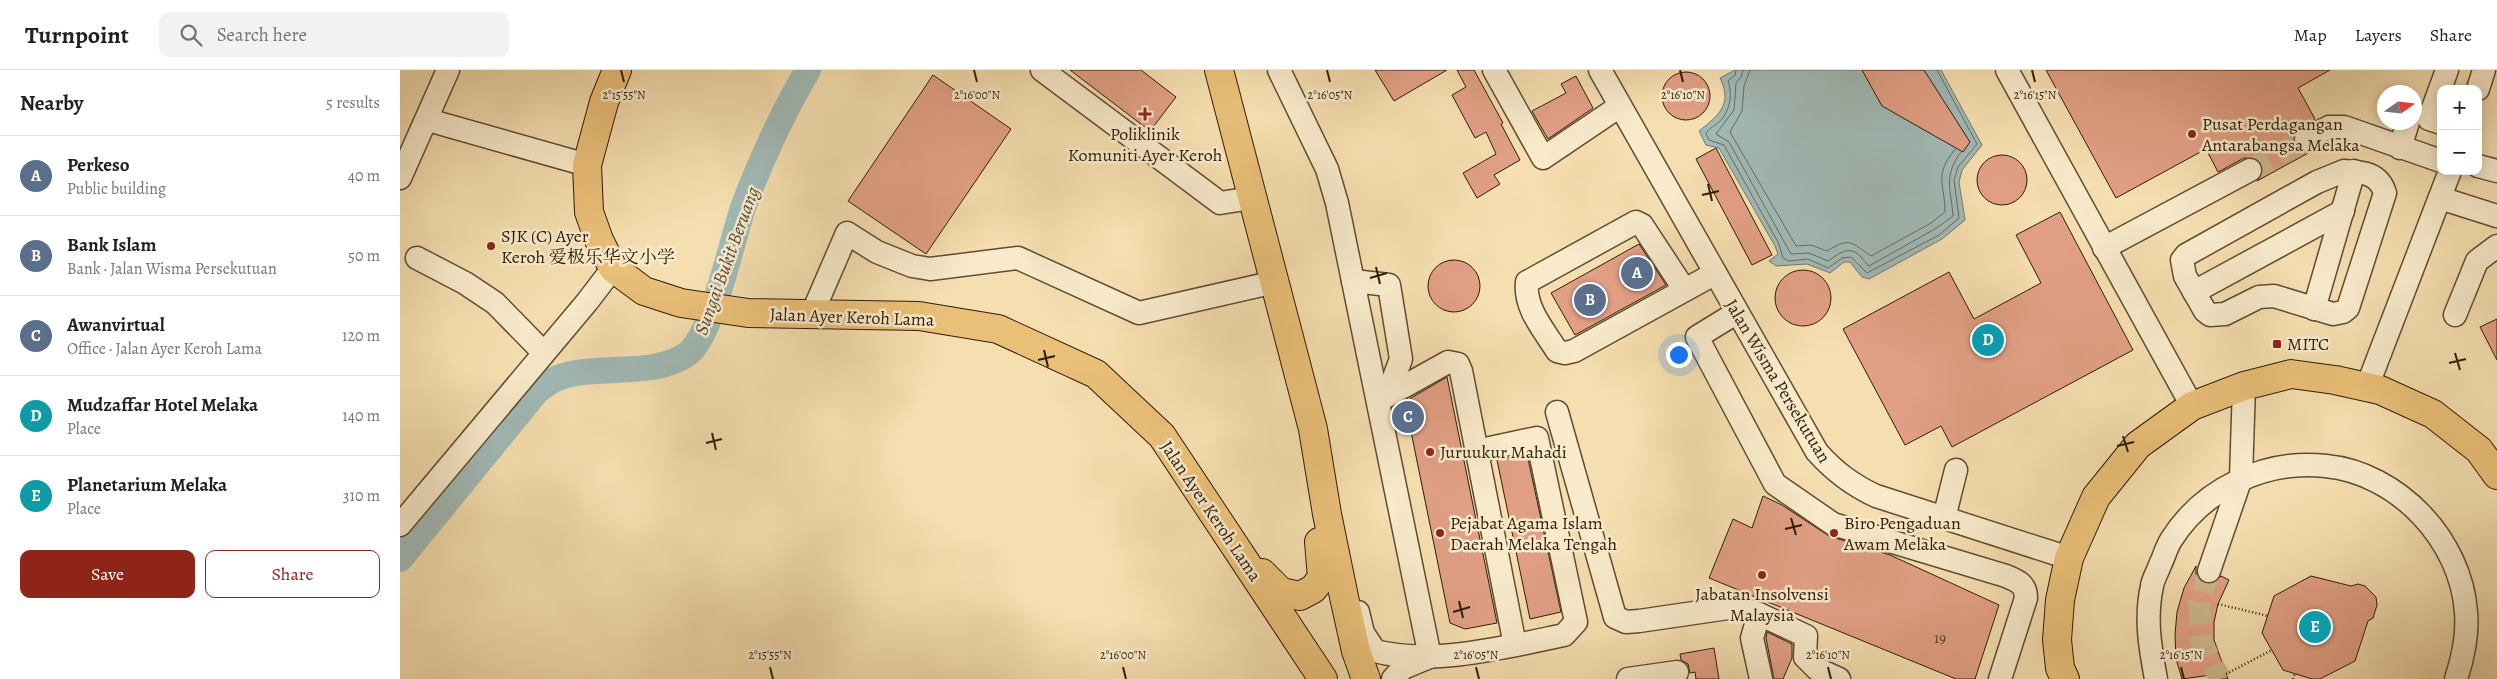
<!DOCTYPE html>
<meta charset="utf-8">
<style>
body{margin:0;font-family:Alegreya,"Noto Serif SC",serif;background:#f2f2f2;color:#202124}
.controls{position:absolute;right:15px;top:15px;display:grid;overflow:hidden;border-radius:10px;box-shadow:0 2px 12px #0003}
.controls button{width:45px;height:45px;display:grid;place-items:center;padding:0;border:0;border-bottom:1px solid #e0e0e0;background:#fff;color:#202124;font:25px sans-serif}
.compass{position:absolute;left:1977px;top:15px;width:45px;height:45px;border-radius:50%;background:#fff;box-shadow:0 2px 12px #0003;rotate:76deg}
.you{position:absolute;left:1278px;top:284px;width:18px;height:18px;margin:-12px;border:4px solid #fff;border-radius:50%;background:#1a73e8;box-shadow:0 0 0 8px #1a73e833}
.badge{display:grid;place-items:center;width:32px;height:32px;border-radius:50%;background:#8f2418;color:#fff;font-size:16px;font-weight:700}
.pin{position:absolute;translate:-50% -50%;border:2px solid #fff;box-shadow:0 1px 5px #0006}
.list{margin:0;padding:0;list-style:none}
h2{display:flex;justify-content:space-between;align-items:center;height:65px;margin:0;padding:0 20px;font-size:21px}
h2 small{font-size:16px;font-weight:400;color:#757577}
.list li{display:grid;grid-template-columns:32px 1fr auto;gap:15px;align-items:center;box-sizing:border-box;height:80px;padding:0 20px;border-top:1px solid #e0e0e0}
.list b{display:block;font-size:19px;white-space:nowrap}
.list p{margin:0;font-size:16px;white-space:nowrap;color:#757577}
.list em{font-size:16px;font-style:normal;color:#757577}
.actions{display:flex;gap:10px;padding:15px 20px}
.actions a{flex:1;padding:11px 0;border:1px solid #8f2418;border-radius:10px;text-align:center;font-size:18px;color:#8f2418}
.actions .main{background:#8f2418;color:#fff}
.icon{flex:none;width:28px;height:28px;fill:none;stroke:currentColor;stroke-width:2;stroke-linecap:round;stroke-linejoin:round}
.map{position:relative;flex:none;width:2097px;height:609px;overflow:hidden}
header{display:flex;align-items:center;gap:30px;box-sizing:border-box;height:70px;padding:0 25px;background:#fff;border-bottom:1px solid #e0e0e0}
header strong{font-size:24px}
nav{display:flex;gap:28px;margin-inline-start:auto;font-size:18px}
.search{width:350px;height:45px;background:#f2f2f2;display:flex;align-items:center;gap:12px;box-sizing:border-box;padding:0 18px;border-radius:10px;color:#757577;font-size:19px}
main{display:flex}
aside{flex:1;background:#fff}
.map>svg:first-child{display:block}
.water{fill:#a1b9b6;stroke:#737a70}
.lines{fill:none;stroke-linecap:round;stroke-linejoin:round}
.shore{stroke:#686a5f;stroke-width:1}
.river{stroke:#a1b9b6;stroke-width:26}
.building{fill:#e19f85;stroke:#2f1c08}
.minor-tunnel{stroke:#cdb78e;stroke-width:22;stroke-dasharray:22 11;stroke-linecap:butt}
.minor-casing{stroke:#604c32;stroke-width:25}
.major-casing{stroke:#2f1c08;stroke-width:30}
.path{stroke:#2f1c08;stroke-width:2.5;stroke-dasharray:1 2.5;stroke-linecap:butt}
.minor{stroke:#f8eacb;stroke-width:22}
.major{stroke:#eabf78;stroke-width:28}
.ticks{fill:none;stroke:#2f1c08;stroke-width:2}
.poi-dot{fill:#8f2418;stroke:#f8eacb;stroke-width:2}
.labels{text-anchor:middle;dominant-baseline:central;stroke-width:5;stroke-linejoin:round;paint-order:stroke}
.number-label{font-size:15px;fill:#5c3d27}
.poi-label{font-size:18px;fill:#2f1c08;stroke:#f8eacb;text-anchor:start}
.street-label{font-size:18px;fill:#2f1c08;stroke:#f8eacb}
.water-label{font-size:19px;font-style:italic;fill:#514b3c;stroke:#f8eacb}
.ticks-label{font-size:12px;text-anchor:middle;fill:#2f1c08;stroke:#f8eacb;stroke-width:5;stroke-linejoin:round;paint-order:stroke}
</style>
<header>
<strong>Turnpoint</strong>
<div class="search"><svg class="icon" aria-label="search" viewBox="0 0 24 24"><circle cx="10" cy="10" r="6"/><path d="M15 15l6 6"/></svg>Search here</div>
<nav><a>Map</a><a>Layers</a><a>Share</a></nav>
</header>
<main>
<aside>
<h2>Nearby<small>5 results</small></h2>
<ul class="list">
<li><span class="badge" style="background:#5c6f8a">A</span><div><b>Perkeso</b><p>Public building</p></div><em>40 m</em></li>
<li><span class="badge" style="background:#5c6f8a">B</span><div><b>Bank Islam</b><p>Bank · Jalan Wisma Persekutuan</p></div><em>50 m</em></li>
<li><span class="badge" style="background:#5c6f8a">C</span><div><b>Awanvirtual</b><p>Office · Jalan Ayer Keroh Lama</p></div><em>120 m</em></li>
<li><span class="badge" style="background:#0f9aa8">D</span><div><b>Mudzaffar Hotel Melaka</b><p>Place</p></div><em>140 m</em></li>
<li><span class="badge" style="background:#0f9aa8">E</span><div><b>Planetarium Melaka</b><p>Place</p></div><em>310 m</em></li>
</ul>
<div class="actions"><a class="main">Save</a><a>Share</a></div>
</aside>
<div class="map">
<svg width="2097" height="609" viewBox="0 0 2097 609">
<rect width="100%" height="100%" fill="#f5deaf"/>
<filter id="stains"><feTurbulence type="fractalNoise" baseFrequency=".004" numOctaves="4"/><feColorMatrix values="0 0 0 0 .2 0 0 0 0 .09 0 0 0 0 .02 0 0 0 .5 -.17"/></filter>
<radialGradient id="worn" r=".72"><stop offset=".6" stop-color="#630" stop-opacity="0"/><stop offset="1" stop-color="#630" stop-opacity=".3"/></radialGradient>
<path class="water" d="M1335,0H1541L1582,75L1562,100L1559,112L1565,150L1542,169L1469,209L1462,207L1450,192H1444L1430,203L1407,194L1376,196L1369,191L1378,184L1375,176L1319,78L1306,75L1299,61C1319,45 1333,34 1320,8Z"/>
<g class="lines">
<g class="shore">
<path d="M1336,0L1335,5L1328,11C1333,25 1330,42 1318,53C1313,57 1308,59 1306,64L1309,70L1324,75L1379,174L1383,188L1389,191L1408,189L1428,198L1442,188L1451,187L1467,203L1539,165L1559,148L1554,110L1558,97L1577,74L1537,0"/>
<path d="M1343,0L1341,7L1336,13L1334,40L1316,64L1329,72L1391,184L1409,183L1428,191C1438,184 1450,174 1461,187C1464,190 1465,193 1469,196L1535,159L1553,146C1551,119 1543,106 1561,82"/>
<path d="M1350,0L1344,16L1342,41L1330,62L1396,176L1411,175L1427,181C1451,166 1451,173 1471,186L1531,153L1545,142C1545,113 1533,107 1555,79"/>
</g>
<path class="river" d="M0,489L137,321C142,317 148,313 153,310C191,292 250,309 286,285C312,269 332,169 343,138C359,94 384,40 408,0"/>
</g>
<g class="building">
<polygon points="670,0 741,0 776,27 750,61"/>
<polygon points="975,0 1047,0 994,31"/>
<polygon points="1057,0 1074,0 1103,53 1101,54 1120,90 1094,105 1100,114 1077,128 1063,103 1096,84 1086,62 1075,68 1052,25 1066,17"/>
<polygon points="1462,0 1524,0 1570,72 1563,82 1482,36"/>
<polygon points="1646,0 1930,0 1898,18 1915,49 1900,58 1895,62 1893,69 1899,80 1912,81 1857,111 1863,100 1861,93 1856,89 1844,88 1818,102 1806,79 1716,128"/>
<circle cx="1286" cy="26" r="24"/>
<polygon points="533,5 611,59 526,184 448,131"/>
<polygon points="1176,6 1193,38 1148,69 1132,41 1166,23 1161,14"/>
<polygon points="1316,78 1372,185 1352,195 1296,89"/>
<circle cx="1602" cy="110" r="25"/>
<polygon points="1660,142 1733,280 1552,377 1541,356 1505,375 1443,259 1549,202 1574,249 1641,213 1616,165"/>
<polygon points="1239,174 1266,215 1175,265 1151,223"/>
<circle cx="1054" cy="216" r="26"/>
<circle cx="1403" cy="228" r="28"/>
<polygon points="2097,249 2097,290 2080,257"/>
<polygon points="1047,307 1097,553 1065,559 1050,553 1006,337 1011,328"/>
<polygon points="1127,384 1161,542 1130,549 1097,390"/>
<polygon points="1363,426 1382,435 1429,466 1490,485 1599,535 1575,609 1556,609 1309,508 1333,449 1352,458"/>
<polygon points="1796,496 1796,504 1804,513 1812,514 1821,506 1829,510 1818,534 1814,552 1814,570 1828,609 1813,609 1811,605 1782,609 1776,589 1775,564 1777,542 1784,518"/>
<polygon points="1911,506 1951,516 1958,514 1965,516 1976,527 1977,535 1973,548 1968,551 1955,591 1920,609 1912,609 1883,600 1862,563 1874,526"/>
<polygon points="1367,562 1392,574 1392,588 1383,609 1374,609 1366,568"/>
<polygon points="1314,578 1319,609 1296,609 1295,602 1290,603 1288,594 1281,590 1280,584"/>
</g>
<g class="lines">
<g class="minor-tunnel">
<polyline points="1850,100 1906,69"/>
<polyline points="1809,501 1799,533 1802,573 1820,609"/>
</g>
<defs>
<g id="minor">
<polyline points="642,0 820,133 851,128"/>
<polyline points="879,0 927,99 937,133 1030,587"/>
<polyline points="1094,0 1143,88 1220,36"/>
<path d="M1200,0L1417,382C1435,402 1452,415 1476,426L1669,488"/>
<polyline points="1607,0 1792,336"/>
<polyline points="2078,19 2084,0"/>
<polyline points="28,50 187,95"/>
<polyline points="2041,53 2029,49 2047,0"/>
<polyline points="1906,69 1929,57 1944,57 2041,91"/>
<polyline points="2000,78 2008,52"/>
<polyline points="2078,96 2097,101"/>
<path d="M1944,101C1963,102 1979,103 1985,123L1948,238L1943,242L1933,244L1874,226L1859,227L1825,244L1810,245L1805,241L1785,206L1782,190L1786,185L1917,112Z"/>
<polyline points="0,108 48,0"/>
<polyline points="2040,128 2097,146"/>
<polyline points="1704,178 1850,100"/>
<polyline points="17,188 65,213 95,233 144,283"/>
<polyline points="953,211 989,215 1001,289 987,326"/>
<path d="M1284,219L1242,155L1236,152L1127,212C1124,238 1144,260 1157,281L1165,283L1174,281L1314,204"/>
<polyline points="1794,222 1943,141"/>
<polyline points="1914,239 1954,101"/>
<path d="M1336,243L1297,267L1375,414L1433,454L1606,506C1618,511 1626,514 1626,528L1600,609"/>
<polyline points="412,244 447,163 477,182 512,196 530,199 618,188 739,243 875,212"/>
<polyline points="2055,245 2077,191 2097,176"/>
<polyline points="1967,317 2050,101"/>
<polyline points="978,331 1048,292 1058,294 1061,301 1115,575"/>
<polyline points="1157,342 1215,547 1226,552 1239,551 1335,537 1359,544 1406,566 1405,587 1417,599 1439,609"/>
<polyline points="1544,448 1556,400"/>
<polyline points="0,455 187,232 213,198"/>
<polyline points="1809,501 1841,408 1844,316"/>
<path d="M958,542L963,563L975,581C1031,596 1107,577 1164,565L1176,552L1137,368L1076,381"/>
<polyline points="1359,544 1352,568 1361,609"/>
<polyline points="993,609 1003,598 1027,588"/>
<polyline points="1228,609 1277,602"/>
<path d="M1756,609C1750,577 1745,548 1752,516C1753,509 1758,501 1760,495C1764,487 1766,478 1771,470C1803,419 1865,389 1926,396C1998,403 2061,470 2066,542C2068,565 2063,588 2056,609"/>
</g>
<g id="major">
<polyline points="217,0 204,32 187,95 189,142 199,170 213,198 244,221 281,233 348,243 519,246 598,259 696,304 762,366 923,609"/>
<polyline points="819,0 913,359 927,444 944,527 956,581 966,609"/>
<polyline points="862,503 881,522 900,526 913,519 922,508 919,472"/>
<polyline points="1665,609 1660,598 1657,570 1660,530 1669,488 1696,427 1738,375 1792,336 1844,316 1891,304 1935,310 1980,320 2033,344 2079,380 2097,405"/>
</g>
</defs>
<use href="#minor" class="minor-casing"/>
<use href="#major" class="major-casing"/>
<g class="path">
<polyline points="1818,534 1868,546"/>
<polyline points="1826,604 1872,580"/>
<polyline points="1893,609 1895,603"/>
</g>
<use href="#minor" class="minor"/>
<use href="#major" class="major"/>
</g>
<path class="ticks" d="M221,0L224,12M574,0L577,12M927,0L930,12M1280,0L1283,12M1632,0L1635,12M1308,114L1312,131M1302,125L1319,121M976,197L980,214M970,208L987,203M644,280L648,297M2055,283L2060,300M638,290L655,286M2049,293L2066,289M312,363L316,380M1723,366L1728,382M306,373L322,369M1717,376L1734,372M1391,448L1396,465M1385,459L1402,455M1059,531L1063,548M1053,542L1070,537M370,597L373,609M723,597L726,609M1076,597L1079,609M1428,597L1431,609M1781,597L1784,609"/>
<g class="poi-dot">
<path d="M742.5 36.5h5v5h5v5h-5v5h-5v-5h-5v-5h5z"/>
<circle cx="1792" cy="64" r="5"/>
<circle cx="91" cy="176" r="5"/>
<rect x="1872" y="269" width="10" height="10" rx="2.5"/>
<circle cx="1030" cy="382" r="5"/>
<circle cx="1040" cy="463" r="5"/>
<circle cx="1434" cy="463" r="5"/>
<circle cx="1362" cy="505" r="5"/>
</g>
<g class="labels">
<g class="number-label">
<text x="1540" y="568">19</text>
</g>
<g class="poi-label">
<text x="1802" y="54">Pusat Perdagangan<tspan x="1802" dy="21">Antarabangsa Melaka</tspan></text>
<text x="745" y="64" text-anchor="middle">Poliklinik<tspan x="745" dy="21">Komuniti Ayer Keroh</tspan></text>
<text x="101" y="166">SJK (C) Ayer<tspan x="101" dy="21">Keroh 爱极乐华文小学</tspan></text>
<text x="1887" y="274">MITC</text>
<text x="1040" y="382">Juruukur Mahadi</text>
<text x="1050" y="453">Pejabat Agama Islam<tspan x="1050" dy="21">Daerah Melaka Tengah</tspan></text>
<text x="1444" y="453">Biro Pengaduan<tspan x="1444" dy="21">Awam Melaka</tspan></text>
<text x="1362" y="524" text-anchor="middle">Jabatan Insolvensi<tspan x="1362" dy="21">Malaysia</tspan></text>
</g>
<g class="street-label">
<text transform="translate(452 247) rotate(2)">Jalan Ayer Keroh Lama</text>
<text transform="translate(1378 311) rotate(59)">Jalan Wisma Persekutuan</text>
<text transform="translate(811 441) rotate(56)">Jalan Ayer Keroh Lama</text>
</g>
<g class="water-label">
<text transform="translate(327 191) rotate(-70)">Sungai Bukit Beruang</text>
</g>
</g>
<g class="ticks-label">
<text x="224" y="29">2°15'55"N</text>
<text x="577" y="29">2°16'00"N</text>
<text x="930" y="29">2°16'05"N</text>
<text x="1283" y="29">2°16'10"N</text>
<text x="1635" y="29">2°16'15"N</text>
<text x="370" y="589">2°15'55"N</text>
<text x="723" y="589">2°16'00"N</text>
<text x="1076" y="589">2°16'05"N</text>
<text x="1428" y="589">2°16'10"N</text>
<text x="1781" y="589">2°16'15"N</text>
</g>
<rect width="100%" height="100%" filter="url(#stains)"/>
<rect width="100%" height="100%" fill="url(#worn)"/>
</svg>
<div class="controls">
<button>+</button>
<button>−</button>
</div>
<svg class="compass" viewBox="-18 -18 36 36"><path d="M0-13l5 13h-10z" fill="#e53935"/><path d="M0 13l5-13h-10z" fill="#757577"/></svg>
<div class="you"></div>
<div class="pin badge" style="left:1237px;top:203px;background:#5c6f8a">A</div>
<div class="pin badge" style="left:1190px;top:230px;background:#5c6f8a">B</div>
<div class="pin badge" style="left:1008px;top:347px;background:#5c6f8a">C</div>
<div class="pin badge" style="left:1588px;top:270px;background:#0f9aa8">D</div>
<div class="pin badge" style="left:1915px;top:557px;background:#0f9aa8">E</div>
</div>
</main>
